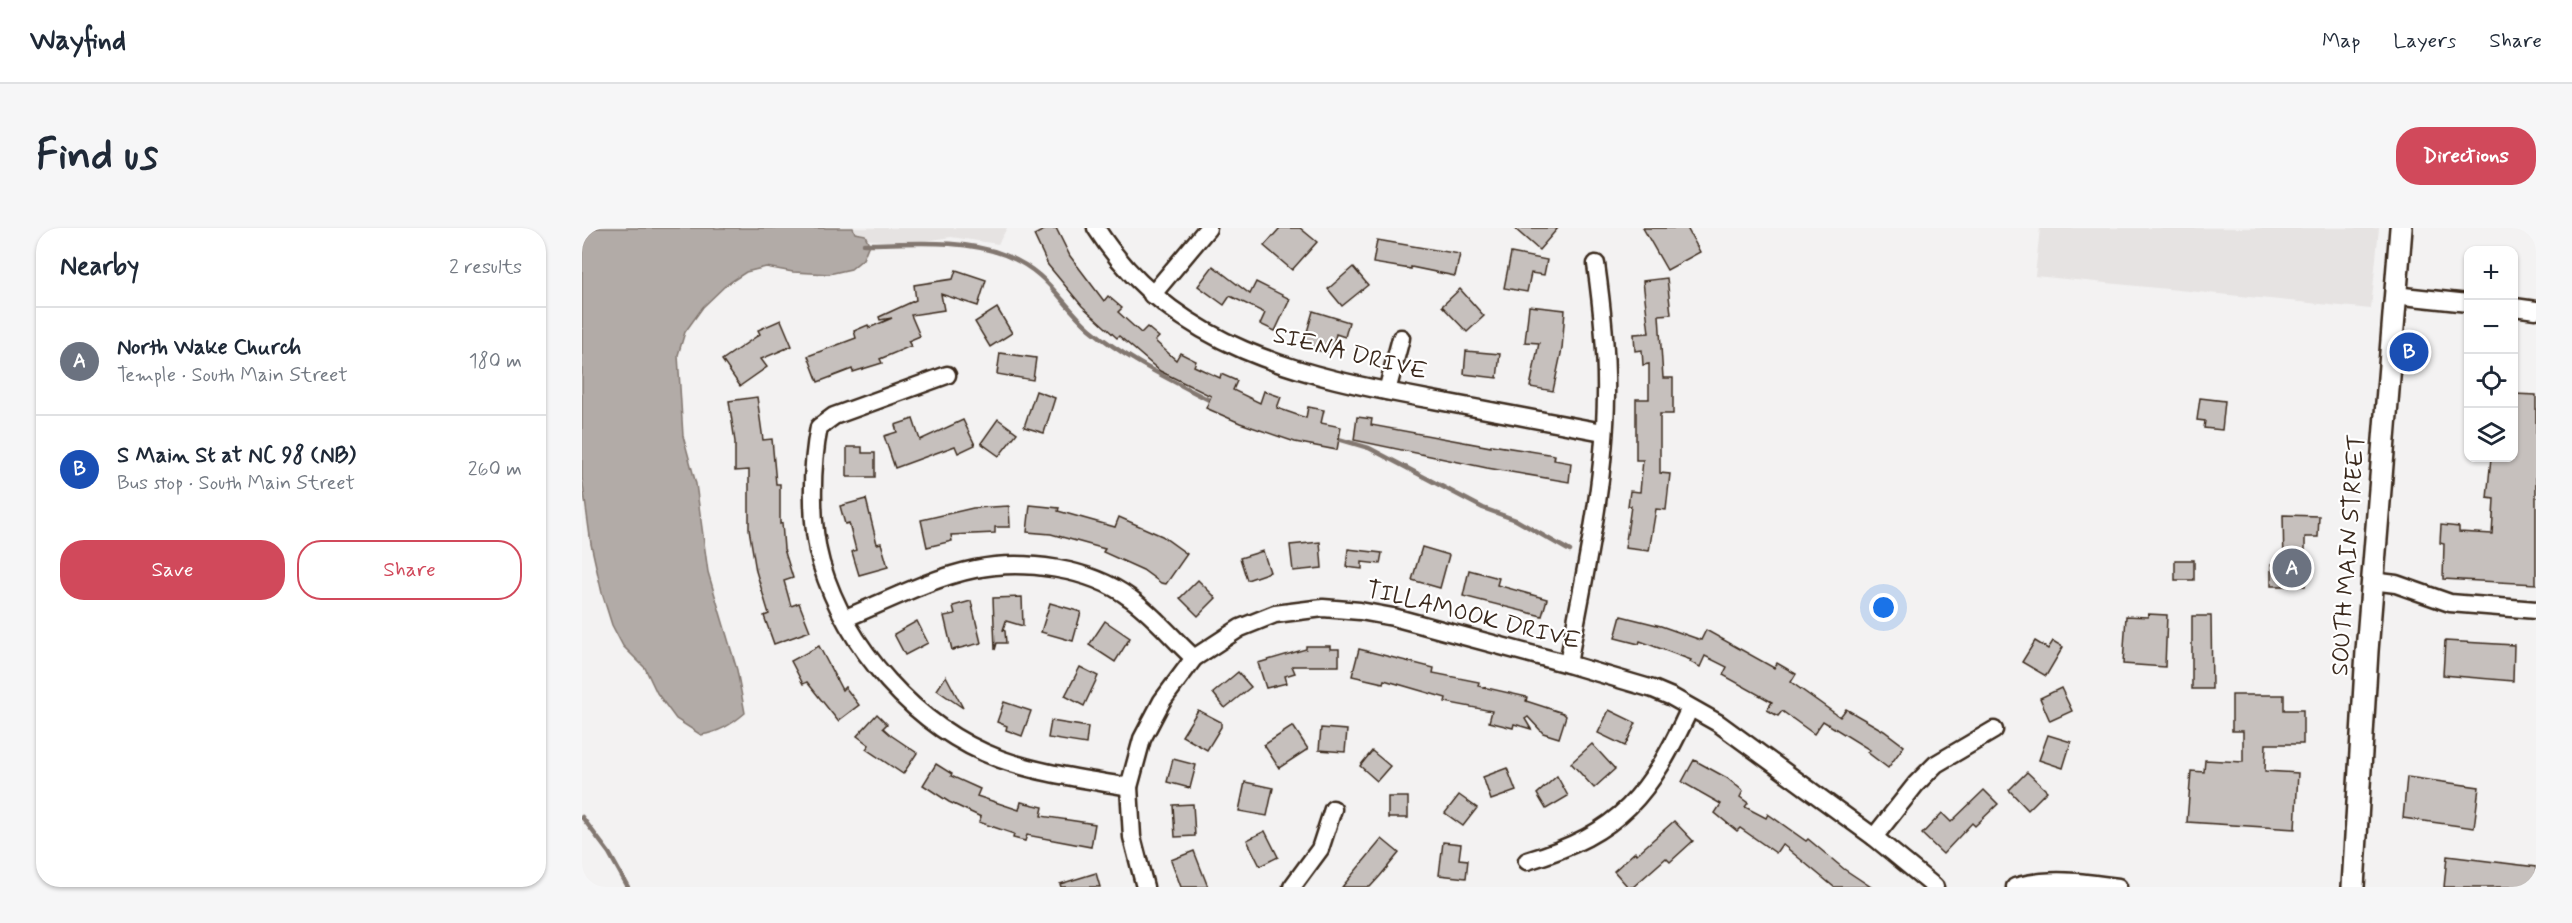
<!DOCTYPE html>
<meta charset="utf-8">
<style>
body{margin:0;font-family:Mynerve,sans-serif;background:#f6f6f7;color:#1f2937}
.controls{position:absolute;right:18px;top:18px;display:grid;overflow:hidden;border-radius:12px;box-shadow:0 2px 4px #0004}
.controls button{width:54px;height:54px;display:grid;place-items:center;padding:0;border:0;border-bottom:2px solid #e0e1e3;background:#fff;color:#1f2937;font:30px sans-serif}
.you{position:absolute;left:1302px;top:380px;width:21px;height:21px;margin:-15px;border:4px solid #fff;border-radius:50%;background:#1a73e8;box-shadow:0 0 0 9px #1a73e833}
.badge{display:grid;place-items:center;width:39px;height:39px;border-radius:50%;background:#d1495b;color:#fff;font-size:20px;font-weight:700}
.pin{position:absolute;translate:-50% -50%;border:3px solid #fff;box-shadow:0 2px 6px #0006}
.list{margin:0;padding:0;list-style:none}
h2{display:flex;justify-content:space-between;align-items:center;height:78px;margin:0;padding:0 24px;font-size:26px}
h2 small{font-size:20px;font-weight:400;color:#747a83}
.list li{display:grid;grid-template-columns:39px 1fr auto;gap:18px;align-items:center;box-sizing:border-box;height:108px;padding:0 24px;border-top:2px solid #e0e1e3}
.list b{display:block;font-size:22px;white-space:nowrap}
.list p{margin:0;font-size:20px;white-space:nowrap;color:#747a83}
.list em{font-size:20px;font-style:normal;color:#747a83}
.actions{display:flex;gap:12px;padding:18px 24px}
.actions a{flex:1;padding:14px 0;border:2px solid #d1495b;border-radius:24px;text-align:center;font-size:21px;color:#d1495b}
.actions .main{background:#d1495b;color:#fff}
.icon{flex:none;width:33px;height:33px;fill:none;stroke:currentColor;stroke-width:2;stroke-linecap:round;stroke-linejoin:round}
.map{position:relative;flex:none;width:1954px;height:659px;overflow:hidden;border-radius:24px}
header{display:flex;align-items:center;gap:36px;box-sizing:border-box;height:84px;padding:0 30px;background:#fff;border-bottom:2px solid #e0e1e3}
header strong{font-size:28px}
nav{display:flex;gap:33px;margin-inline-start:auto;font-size:21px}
.intro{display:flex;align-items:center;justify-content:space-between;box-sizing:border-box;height:144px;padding:0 36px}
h1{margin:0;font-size:42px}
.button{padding:15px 27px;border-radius:24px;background:#d1495b;color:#fff;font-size:21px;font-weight:700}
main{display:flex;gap:36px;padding:0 36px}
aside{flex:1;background:#fff;border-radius:24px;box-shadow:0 2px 4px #0004}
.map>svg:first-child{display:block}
.built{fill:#e6e3e2}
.water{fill:#b2aba7;stroke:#827770;stroke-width:1.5}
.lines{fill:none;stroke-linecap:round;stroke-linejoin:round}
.stream{stroke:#827770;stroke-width:4.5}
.building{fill:#c6c0bd;stroke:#3b2a1e;stroke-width:1.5}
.minor-casing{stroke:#3b2a1e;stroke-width:21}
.major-casing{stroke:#3b2a1e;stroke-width:26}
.minor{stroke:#fff;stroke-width:16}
.major{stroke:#fff;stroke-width:21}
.labels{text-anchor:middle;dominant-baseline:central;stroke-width:4.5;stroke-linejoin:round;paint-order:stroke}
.street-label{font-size:24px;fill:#3b2a1e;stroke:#fff}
</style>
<header>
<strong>Wayfind</strong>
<nav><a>Map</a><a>Layers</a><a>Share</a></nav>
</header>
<div class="intro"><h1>Find us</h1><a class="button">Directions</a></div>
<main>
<aside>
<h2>Nearby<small>2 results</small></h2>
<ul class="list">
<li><span class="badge" style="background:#6b7280">A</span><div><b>North Wake Church</b><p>Temple · South Main Street</p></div><em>180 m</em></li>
<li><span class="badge" style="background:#1a4fb4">B</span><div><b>S Main St at NC 98 (NB)</b><p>Bus stop · South Main Street</p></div><em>260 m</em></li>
</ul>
<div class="actions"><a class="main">Save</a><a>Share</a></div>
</aside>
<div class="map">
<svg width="1954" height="659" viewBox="0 0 1954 659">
<rect width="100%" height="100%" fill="#f3f2f2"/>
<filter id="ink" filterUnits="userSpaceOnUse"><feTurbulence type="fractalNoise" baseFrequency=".0167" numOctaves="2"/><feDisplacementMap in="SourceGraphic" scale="12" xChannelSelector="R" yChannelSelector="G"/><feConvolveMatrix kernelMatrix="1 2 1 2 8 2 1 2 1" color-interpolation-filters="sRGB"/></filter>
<g filter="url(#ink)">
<g class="built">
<polygon points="271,0 425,0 416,16 369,9 332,15 277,11"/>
<polygon points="1458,0 1797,0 1789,81 1453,48"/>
</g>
<path class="water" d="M0,0H271L273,5L283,7L287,16L281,31L269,41L247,46L211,44L184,39L164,44L144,57L121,79L103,104L96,127L101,208L114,256L126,344L155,442L163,485C149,497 137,504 119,507L94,491L75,465L63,440L41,418L30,397L20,365L9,316L0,250Z"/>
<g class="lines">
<g class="stream">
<path d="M282,16C327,16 379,10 423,27C467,44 477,74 508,101C544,131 589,152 631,174"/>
<polyline points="753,210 787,220 901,280 934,292 988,323"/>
<polyline points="0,589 27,625 46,659"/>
</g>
</g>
<g class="building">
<polygon points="466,0 474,0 488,28 522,73 526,68 540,80 536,84 559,105 565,99 577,109 573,113 594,132 598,125 614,133 612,138 638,150 639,146 655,153 651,162 678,175 682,163 699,169 695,180 724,190 726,179 742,182 739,195 759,199 755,222 713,214 658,195 624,180 629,168 578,143 537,108 535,110 500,78 466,37 452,7"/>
<polygon points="698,0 718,0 735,14 710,42 682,18"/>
<polygon points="932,0 976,0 957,22"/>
<polygon points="1061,0 1105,0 1118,24 1085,42"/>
<polygon points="795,12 878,26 873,48 829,39 829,41 791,35"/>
<polygon points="929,25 965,32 962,47 949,45 945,64 922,60"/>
<polygon points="631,38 668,66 674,54 708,71 693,103 678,96 683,85 648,68 642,77 616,58"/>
<polygon points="771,39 786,57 760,78 746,61"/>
<polygon points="374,42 404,52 396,78 359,66 362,82 329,87 338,108 326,113 329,118 298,131 300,135 271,144 270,141 236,154 226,128 274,110 272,103 286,97 287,100 310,90 298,92 297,89 334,72 332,57 371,51"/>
<polygon points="1085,50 1089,86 1077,87 1081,150 1091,150 1091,186 1078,186 1078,245 1088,246 1084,282 1074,281 1067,323 1043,320 1049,278 1046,278 1048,263 1058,264 1061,232 1054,232 1054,171 1067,171 1067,136 1061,137 1060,122 1053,123 1052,106 1067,105 1061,53"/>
<polygon points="878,61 902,88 885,104 860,78"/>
<polygon points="947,78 983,82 980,121 971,163 948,159 957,115 943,114"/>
<polygon points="415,80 430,105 408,119 393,94"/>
<polygon points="731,83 767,94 763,109 754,106 749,126 721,118"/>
<polygon points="199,92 210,118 179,131 185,139 158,158 140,132 178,106 176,102"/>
<polygon points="884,123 918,126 915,150 882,146"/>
<polygon points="418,125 454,130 451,152 415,146"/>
<polygon points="454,163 473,170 462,205 442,199"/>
<polygon points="1932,166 1954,167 1954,356 1861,351 1862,316 1858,315 1859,297 1877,299 1877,304 1910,306 1912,271 1905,270 1909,230 1932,230"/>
<polygon points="175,169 181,212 190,211 194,256 198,256 198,296 200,295 202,321 211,350 202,353 209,378 217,375 228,403 192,416 182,388 187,386 174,343 167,301 167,242 153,243 153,214 147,173"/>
<polygon points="1618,170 1643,173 1640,202 1622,200 1623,193 1615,192"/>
<polygon points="775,189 790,191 789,197 909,219 909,217 973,227 972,232 989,235 987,254 905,240 772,212"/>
<polygon points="331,191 338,212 381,192 393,217 376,225 373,218 313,240 302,208 315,204 313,197"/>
<polygon points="416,191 435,205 417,228 399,215"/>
<polygon points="265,219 280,219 280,225 293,225 293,249 265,249"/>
<polygon points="284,271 295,316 299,315 306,339 277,347 270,324 274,322 267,295 263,296 258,278"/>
<polygon points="448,277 477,280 476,283 533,299 537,289 580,308 605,326 584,356 579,355 561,342 521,324 523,321 469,306 445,304"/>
<polygon points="427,278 428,299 413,299 413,305 369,307 370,313 345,319 339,292 391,280"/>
<polygon points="1701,287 1737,288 1736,309 1723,309 1723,358 1689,358 1689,336 1702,336"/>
<polygon points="738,314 740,340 711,343 708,317"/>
<polygon points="840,319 867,327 858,360 830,352"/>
<polygon points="766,321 800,325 798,336 780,334 780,341 764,339"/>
<polygon points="681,323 688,344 665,352 658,330"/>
<rect x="1593" y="332" width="19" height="20"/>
<polygon points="887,342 917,350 915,357 965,371 960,388 881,368"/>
<polygon points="616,352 634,370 616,388 598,370"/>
<polygon points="440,369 441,398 424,393 421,402 423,403 424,415 415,415 413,422 411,370"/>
<polygon points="389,373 399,415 370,422 362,388 373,386 371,378"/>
<polygon points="468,375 499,384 491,413 459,404"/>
<polygon points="1566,386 1585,387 1583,439 1541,436 1544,388 1566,389"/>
<polygon points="1039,388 1079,398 1119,412 1124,402 1192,440 1195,435 1214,446 1209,454 1258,489 1264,481 1302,503 1322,518 1306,540 1285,524 1288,522 1241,493 1232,506 1200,483 1196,488 1185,482 1190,474 1141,447 1145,439 1123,428 1118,439 1108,434 1109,432 1058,413 1057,416 1033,410"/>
<polygon points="1610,388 1629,388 1630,461 1610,461"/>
<polygon points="335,393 346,415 323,427 312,406"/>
<polygon points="523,393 548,410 533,434 507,417"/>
<polygon points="1453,413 1466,421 1471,413 1481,419 1464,448 1440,434"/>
<polygon points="1863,413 1932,417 1931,453 1861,447"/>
<polygon points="237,418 260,462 263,459 277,477 256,493 225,454 221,456 209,433"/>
<polygon points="724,418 748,418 748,421 757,421 757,438 710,438 713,445 703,448 705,455 684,460 676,435 724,421"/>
<polygon points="777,421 852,440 851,445 897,454 896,458 945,469 944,473 981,485 984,488 977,510 961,505 946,489 943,491 949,501 932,496 931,500 907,494 910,483 863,474 864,470 802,452 801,455 770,448"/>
<polygon points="498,439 516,448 502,478 483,468"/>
<polygon points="656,444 669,459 643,480 631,465"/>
<polygon points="364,448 381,480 355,462"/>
<polygon points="1479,460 1490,483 1468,493 1458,470"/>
<polygon points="1650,467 1702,467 1702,482 1721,482 1721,516 1684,516 1683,543 1716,545 1713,601 1605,594 1609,543 1622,544 1623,532 1661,534 1661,503 1650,503"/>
<polygon points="422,474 449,483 440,508 424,502 425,498 415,494"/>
<polygon points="616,482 639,494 639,499 625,522 600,508"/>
<polygon points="1027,482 1054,495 1043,518 1016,505"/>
<polygon points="295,486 305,496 301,500 310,508 335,525 321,546 284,521 287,517 275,508"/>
<polygon points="469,493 506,499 504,516 466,510"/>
<polygon points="711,498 726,521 697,540 682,517"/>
<polygon points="739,500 765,502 763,524 737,522"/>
<polygon points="1466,507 1489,514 1481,540 1457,532"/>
<polygon points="1010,516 1033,541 1012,560 989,535"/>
<polygon points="790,523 808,538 795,553 778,538"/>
<polygon points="591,531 614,537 608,560 585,554"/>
<polygon points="1112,532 1145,550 1161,563 1158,569 1166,575 1163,579 1184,590 1186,586 1224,613 1226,611 1262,641 1289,659 1252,659 1200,616 1194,625 1158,600 1155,603 1133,585 1139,576 1100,554"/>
<polygon points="354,536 370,546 369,548 398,561 395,568 437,582 439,574 461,579 459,588 513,596 509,619 445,607 443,613 431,610 432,606 397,594 399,589 367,574 341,557"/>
<polygon points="925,540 934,563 909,572 901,549"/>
<polygon points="1445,544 1465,563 1446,582 1427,562"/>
<polygon points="975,548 986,568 964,581 955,566"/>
<polygon points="1825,549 1897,559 1892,600 1821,590"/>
<polygon points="663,554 691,560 685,588 657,583"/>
<polygon points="1402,562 1416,576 1393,598 1390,595 1361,626 1340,606 1360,585 1369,594"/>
<polygon points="877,567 895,580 881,598 863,585"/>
<rect x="806" y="569" width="20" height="21"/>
<polygon points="611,576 613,608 593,609 591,577"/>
<polygon points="1092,593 1111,613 1088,634 1084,630 1051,659 1046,659 1032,643 1053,624 1055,626"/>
<polygon points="683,603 696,629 678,638 665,612"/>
<polygon points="800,611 817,625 798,648 788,659 760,659"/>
<polygon points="861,614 879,616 877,631 886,632 884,650 857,647"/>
<polygon points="612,623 626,659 599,659 589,632"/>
<polygon points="1865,628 1954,639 1954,659 1862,659"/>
<polygon points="514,645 518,659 479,659 478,656"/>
</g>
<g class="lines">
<defs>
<g id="minor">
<path d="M514,0C590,120 720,148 851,172C908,183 964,193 1021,204"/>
<polyline points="570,67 626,0"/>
<polyline points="1812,67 1886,75"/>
<polyline points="1932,79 1954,82"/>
<path d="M365,147L252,188L237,199C229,238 228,296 239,335C264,419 334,500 418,531C459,546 504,551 547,559"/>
<polyline points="805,163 819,110"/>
<polyline points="1790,353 1814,356 1868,375 1954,382"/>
<path d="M264,390C305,373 349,350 393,341C441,331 508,340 548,370C572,387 590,410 612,430"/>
<path d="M986,436C1002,348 1023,258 1024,168C1025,124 1020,79 1014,36"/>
<polyline points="1292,609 1334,556 1354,536 1412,502"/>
<path d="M945,633C1039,605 1068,567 1108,480"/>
<polyline points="563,659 550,609 547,559 560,511 580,473 612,430 658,400 693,386 741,380 778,383 811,389 986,436 1071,461 1090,469 1136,495 1292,609 1353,659"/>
<polyline points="710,659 738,621 751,581"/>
<path d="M1433,659C1466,649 1502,654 1536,659"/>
</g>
<polyline id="major" points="1771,659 1785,423 1819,0"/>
</defs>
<use href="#minor" class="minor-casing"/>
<use href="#major" class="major-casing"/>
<use href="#minor" class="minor"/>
<use href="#major" class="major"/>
</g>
</g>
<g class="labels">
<g class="street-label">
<text transform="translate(768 126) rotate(14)">SIENA DRIVE</text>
<text transform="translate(1767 327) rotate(-86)">SOUTH MAIN STREET</text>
<text transform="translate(891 388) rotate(14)">TILLAMOOK DRIVE</text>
</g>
</g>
</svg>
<div class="controls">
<button>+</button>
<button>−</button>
<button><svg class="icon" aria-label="locate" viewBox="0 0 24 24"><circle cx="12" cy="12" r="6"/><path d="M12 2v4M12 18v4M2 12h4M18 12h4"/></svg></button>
<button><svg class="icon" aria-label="layers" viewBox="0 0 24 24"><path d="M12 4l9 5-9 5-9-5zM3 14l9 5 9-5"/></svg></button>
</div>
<div class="you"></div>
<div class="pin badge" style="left:1710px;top:340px;background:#6b7280">A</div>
<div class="pin badge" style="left:1827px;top:124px;background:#1a4fb4">B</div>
</div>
</main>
